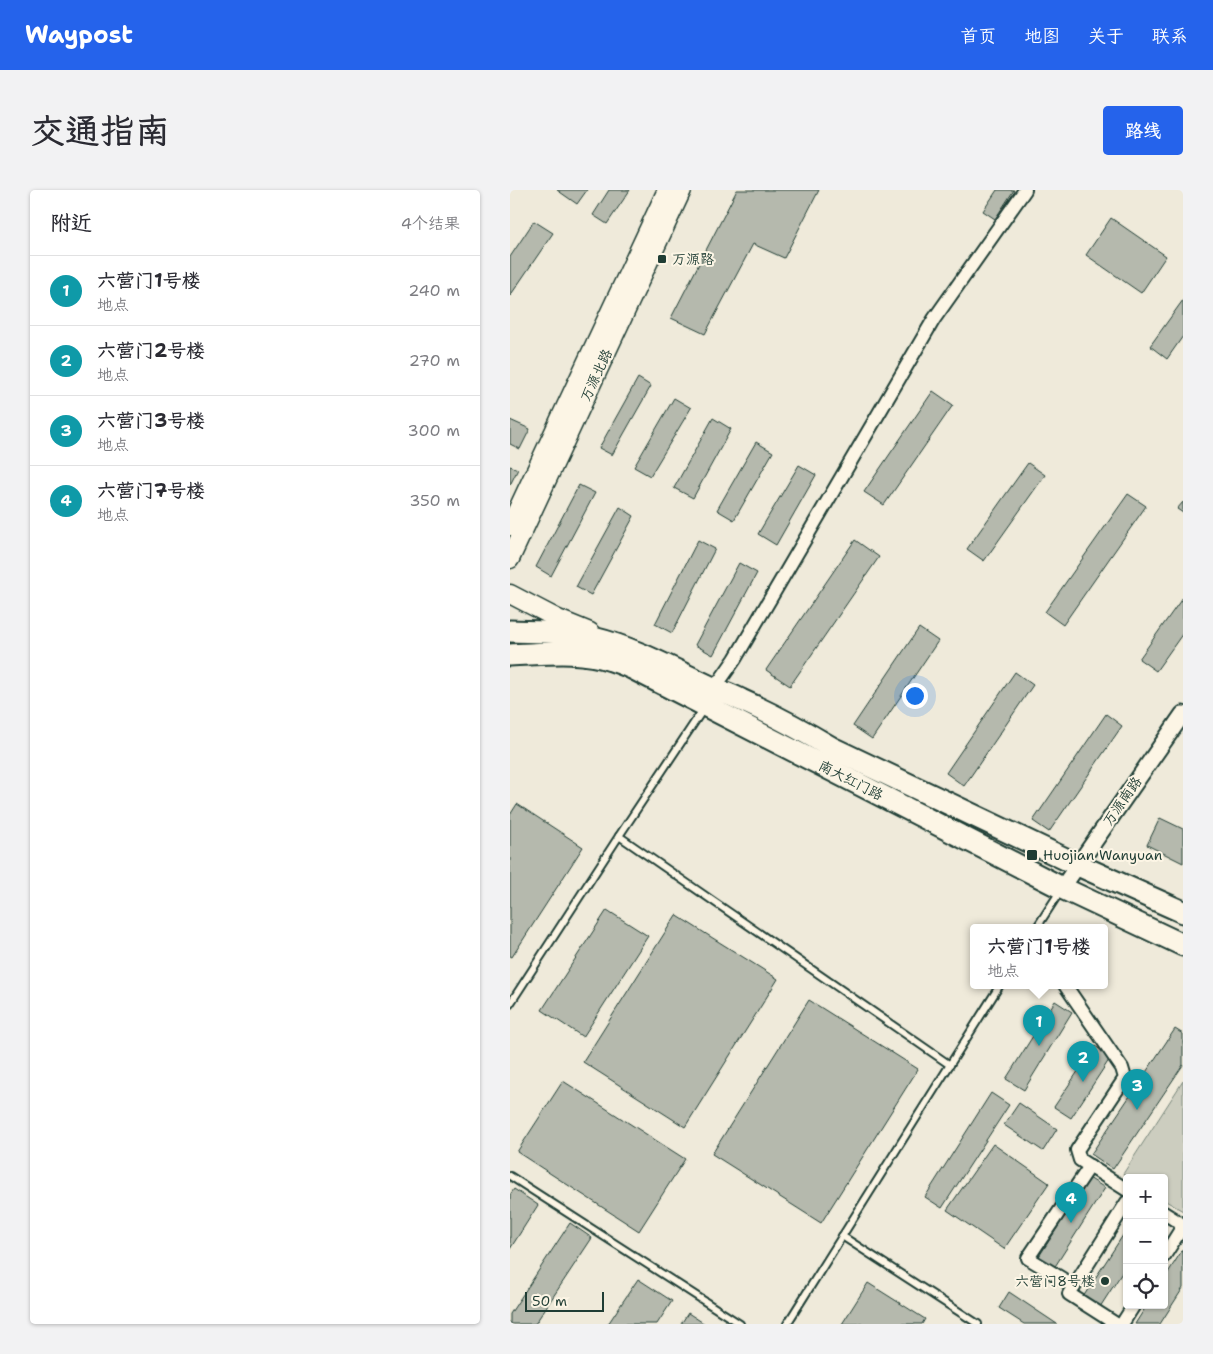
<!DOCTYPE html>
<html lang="zh">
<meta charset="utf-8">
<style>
body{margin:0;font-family:"Shantell Sans","LXGW WenKai TC",sans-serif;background:#f2f2f3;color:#2b2b33}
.controls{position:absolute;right:15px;bottom:15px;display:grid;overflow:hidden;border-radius:5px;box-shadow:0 1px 4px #0004}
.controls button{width:45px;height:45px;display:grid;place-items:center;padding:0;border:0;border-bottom:1px solid #e1e1e2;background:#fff;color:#2b2b33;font:25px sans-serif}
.scale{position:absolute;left:15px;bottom:12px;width:79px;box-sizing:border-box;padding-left:5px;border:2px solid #1f3d34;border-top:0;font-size:14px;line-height:18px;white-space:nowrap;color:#1f3d34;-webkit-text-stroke:4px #fcf5e5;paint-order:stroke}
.you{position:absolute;left:404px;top:505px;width:18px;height:18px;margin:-12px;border:4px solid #fff;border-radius:50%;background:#1a73e8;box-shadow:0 0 0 8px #1a73e833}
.badge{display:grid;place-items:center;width:32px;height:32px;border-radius:50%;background:#2563eb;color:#fff;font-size:16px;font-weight:700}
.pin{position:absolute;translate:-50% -41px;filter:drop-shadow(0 1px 2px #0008)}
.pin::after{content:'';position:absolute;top:26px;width:18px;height:15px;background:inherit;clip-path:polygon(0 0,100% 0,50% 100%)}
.popup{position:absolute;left:460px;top:734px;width:138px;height:65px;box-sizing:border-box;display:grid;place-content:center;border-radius:5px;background:#fff;filter:drop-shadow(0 1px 4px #0005);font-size:16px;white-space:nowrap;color:#7c7c81}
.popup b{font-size:19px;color:#2b2b33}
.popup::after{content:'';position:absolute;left:50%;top:100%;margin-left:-10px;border:10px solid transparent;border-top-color:#fff}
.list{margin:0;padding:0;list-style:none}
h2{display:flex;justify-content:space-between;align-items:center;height:65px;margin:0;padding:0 20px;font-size:21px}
h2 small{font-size:16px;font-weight:400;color:#7c7c81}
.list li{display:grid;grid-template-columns:32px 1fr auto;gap:15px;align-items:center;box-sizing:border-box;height:70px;padding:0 20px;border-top:1px solid #e1e1e2}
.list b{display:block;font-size:19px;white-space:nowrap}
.list p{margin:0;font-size:16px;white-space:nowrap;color:#7c7c81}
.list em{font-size:16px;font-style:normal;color:#7c7c81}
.icon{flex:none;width:28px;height:28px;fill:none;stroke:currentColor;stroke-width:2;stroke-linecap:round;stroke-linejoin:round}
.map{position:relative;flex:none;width:673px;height:1134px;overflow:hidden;border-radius:5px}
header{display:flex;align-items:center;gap:30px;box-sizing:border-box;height:70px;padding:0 25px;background:#2563eb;color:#fff}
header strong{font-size:24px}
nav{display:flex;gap:28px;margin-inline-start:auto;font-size:18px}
.intro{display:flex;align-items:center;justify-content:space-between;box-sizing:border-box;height:120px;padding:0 30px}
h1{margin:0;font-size:35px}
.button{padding:12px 22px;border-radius:5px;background:#2563eb;color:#fff;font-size:18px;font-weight:700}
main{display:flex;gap:30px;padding:0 30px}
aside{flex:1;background:#fff;border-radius:5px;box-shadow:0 1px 4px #0004}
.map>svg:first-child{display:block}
.green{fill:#cccdbf;stroke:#76857a}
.building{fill:#b5b9ad;stroke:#1f3d34}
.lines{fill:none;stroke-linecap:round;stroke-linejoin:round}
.service-casing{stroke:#1f3d34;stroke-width:10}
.minor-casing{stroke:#1f3d34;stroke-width:16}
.tertiary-casing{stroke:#1f3d34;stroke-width:19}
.secondary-casing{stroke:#1f3d34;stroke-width:21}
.trunk-casing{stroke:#1f3d34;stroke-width:25}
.service{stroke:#fcf5e5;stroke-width:6}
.minor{stroke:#fcf5e5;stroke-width:12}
.tertiary{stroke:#fcf5e5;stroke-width:15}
.secondary{stroke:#fcf5e5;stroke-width:18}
.trunk{stroke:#fcf5e5;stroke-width:21}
.poi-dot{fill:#1f3d34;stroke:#fcf5e5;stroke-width:2}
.labels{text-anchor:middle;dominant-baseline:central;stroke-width:4;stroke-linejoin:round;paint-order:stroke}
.poi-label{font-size:14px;fill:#1f3d34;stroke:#fcf5e5;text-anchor:start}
.street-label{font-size:14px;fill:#1f3d34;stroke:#fcf5e5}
</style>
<header>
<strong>Waypost</strong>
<nav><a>首页</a><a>地图</a><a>关于</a><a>联系</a></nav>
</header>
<div class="intro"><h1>交通指南</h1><a class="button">路线</a></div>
<main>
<aside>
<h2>附近<small>4个结果</small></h2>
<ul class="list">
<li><span class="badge" style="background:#0f9aa8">1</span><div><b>六营门1号楼</b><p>地点</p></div><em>240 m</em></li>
<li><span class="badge" style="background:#0f9aa8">2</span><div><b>六营门2号楼</b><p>地点</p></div><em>270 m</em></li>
<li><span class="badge" style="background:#0f9aa8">3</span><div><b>六营门3号楼</b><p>地点</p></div><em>300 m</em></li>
<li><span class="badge" style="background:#0f9aa8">4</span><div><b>六营门7号楼</b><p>地点</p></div><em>350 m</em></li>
</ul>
</aside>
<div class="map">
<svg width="673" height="1134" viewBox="0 0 673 1134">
<rect width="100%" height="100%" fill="#efeada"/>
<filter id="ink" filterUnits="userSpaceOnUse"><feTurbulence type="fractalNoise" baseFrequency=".02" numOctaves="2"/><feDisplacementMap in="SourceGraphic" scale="10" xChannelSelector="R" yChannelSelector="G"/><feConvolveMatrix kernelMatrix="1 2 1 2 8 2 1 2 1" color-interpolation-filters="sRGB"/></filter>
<g filter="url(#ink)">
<polygon class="green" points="673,891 673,1021 654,1010 654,988 620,988 613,984"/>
<g class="building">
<polygon points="47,0 77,0 67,14"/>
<polygon points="99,0 120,0 97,34 83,25"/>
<polygon points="227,0 309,0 274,68 243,54 195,144 161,128"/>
<polygon points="487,0 504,0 485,29 473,21"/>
<polygon points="601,28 656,66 631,103 576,65"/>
<polygon points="24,31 43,43 0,106 0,67"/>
<polygon points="673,110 673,146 657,169 640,156"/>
<polygon points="128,188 141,196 102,265 89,258"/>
<polygon points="423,201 443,215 374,315 354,302"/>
<polygon points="164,208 181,218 140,286 124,277"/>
<polygon points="203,228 221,239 183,308 164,298"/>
<polygon points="0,230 20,239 10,259 0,254"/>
<polygon points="246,252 263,262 224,330 207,320"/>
<polygon points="518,273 535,285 474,371 457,359"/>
<polygon points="289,275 306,285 266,355 248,344"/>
<polygon points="0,276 8,279 0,295"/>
<polygon points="69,295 85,303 41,386 26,377"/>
<polygon points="618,304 636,316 553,435 535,422"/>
<polygon points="673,312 673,323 667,319"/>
<polygon points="110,317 124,326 81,405 66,397"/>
<polygon points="188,350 205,359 162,443 145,434"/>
<polygon points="345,350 369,367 280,496 256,480"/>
<polygon points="229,373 247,383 203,465 185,455"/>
<polygon points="673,407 673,443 646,481 629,469"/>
<polygon points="409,438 428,451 362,549 343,536"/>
<polygon points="505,482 523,495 454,596 436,583"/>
<polygon points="596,524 612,536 539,642 523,631"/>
<polygon points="7,614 73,657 2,767 0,766 0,625"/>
<polygon points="650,628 673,639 673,673 637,655"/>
<polygon points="97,720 138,746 73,847 32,820"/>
<polygon points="166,725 268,789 175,937 73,872"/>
<polygon points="299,810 408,879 311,1033 202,964"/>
<polygon points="545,811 562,822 514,900 496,889"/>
<polygon points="665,839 673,844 673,875 603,979 581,964"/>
<polygon points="585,856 601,867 561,928 544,917"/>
<polygon points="53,891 175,969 129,1041 7,962"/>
<polygon points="481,903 499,915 432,1018 415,1007"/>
<polygon points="509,913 547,939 533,961 494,935"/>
<polygon points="483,954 539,993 494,1059 437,1020"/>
<polygon points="579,988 595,998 544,1078 528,1068"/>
<polygon points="4,999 28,1015 0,1059 0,1005"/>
<polygon points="60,1033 82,1048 25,1134 0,1134 0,1124"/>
<polygon points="617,1039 617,1075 590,1117 573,1107"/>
<polygon points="673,1059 673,1098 650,1134 625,1134 637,1115 654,1115 654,1089"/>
<polygon points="128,1089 162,1111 147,1134 98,1134"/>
<polygon points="358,1093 415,1129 412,1134 332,1134"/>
<polygon points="499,1102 547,1134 514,1134 489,1118"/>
<polygon points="178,1123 195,1134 171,1134"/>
</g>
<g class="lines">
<defs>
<g id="service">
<polyline points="109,646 194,518"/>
<polyline points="527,737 551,700"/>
<polyline points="0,814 109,646 440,875"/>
<polyline points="0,986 230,1134"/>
<polyline points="332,1046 468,1134"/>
<polyline points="277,1134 490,795"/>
</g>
<g id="minor">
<polyline points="204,499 225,469 424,129 515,0"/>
<polyline points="555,795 612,878 615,888 567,960 570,970 617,1000"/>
<polyline points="654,1023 673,1035"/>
<polyline points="654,1066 673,1036"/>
<polyline points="564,1096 518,1068 580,976"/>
<polyline points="606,1134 559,1104 617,1012"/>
<polyline points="612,1134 624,1115"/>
</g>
<polyline id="tertiary" points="552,698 673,524"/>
<g id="secondary">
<polyline points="0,336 157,0"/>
<polyline points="0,369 172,0"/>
<polyline points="0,404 48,429 80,442"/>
</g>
<g id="trunk">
<path d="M0,441C28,442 56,441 83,448C125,458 164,480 203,498C212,502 222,505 231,510C262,524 292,540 322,558L568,675L673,722"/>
<path d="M0,465C33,464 69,459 101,470C108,472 115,475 122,478L552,698L673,755"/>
</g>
</defs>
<use href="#service" class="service-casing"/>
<use href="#minor" class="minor-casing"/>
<use href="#tertiary" class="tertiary-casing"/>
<use href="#secondary" class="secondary-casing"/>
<use href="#trunk" class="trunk-casing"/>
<use href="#service" class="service"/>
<use href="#minor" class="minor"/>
<use href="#tertiary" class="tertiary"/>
<use href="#secondary" class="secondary"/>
<use href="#trunk" class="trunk"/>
</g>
</g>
<g class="poi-dot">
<rect x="147" y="64" width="10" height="10" rx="2.5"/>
<rect x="516" y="659" width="12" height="12" rx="2.5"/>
<circle cx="595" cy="1091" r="5"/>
</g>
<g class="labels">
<g class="poi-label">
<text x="162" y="69">万源路</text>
<text x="533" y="665">Huojian Wanyuan</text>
<text x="585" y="1091" text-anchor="end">六营门8号楼</text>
</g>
<g class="street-label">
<text transform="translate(86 185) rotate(-65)">万源北路</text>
<text transform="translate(341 590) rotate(27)">南大红门路</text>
<text transform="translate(612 611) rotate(-55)">万源南路</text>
</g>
</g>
</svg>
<div class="controls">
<button>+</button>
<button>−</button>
<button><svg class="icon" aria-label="locate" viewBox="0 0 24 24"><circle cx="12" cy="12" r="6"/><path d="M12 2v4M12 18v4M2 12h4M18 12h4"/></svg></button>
</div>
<div class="scale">50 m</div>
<div class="you"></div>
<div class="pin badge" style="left:529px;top:856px;background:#0f9aa8">1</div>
<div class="popup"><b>六营门1号楼</b>地点</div>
<div class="pin badge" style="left:573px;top:892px;background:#0f9aa8">2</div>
<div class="pin badge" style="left:627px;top:920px;background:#0f9aa8">3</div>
<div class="pin badge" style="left:561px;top:1033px;background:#0f9aa8">4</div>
</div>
</main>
